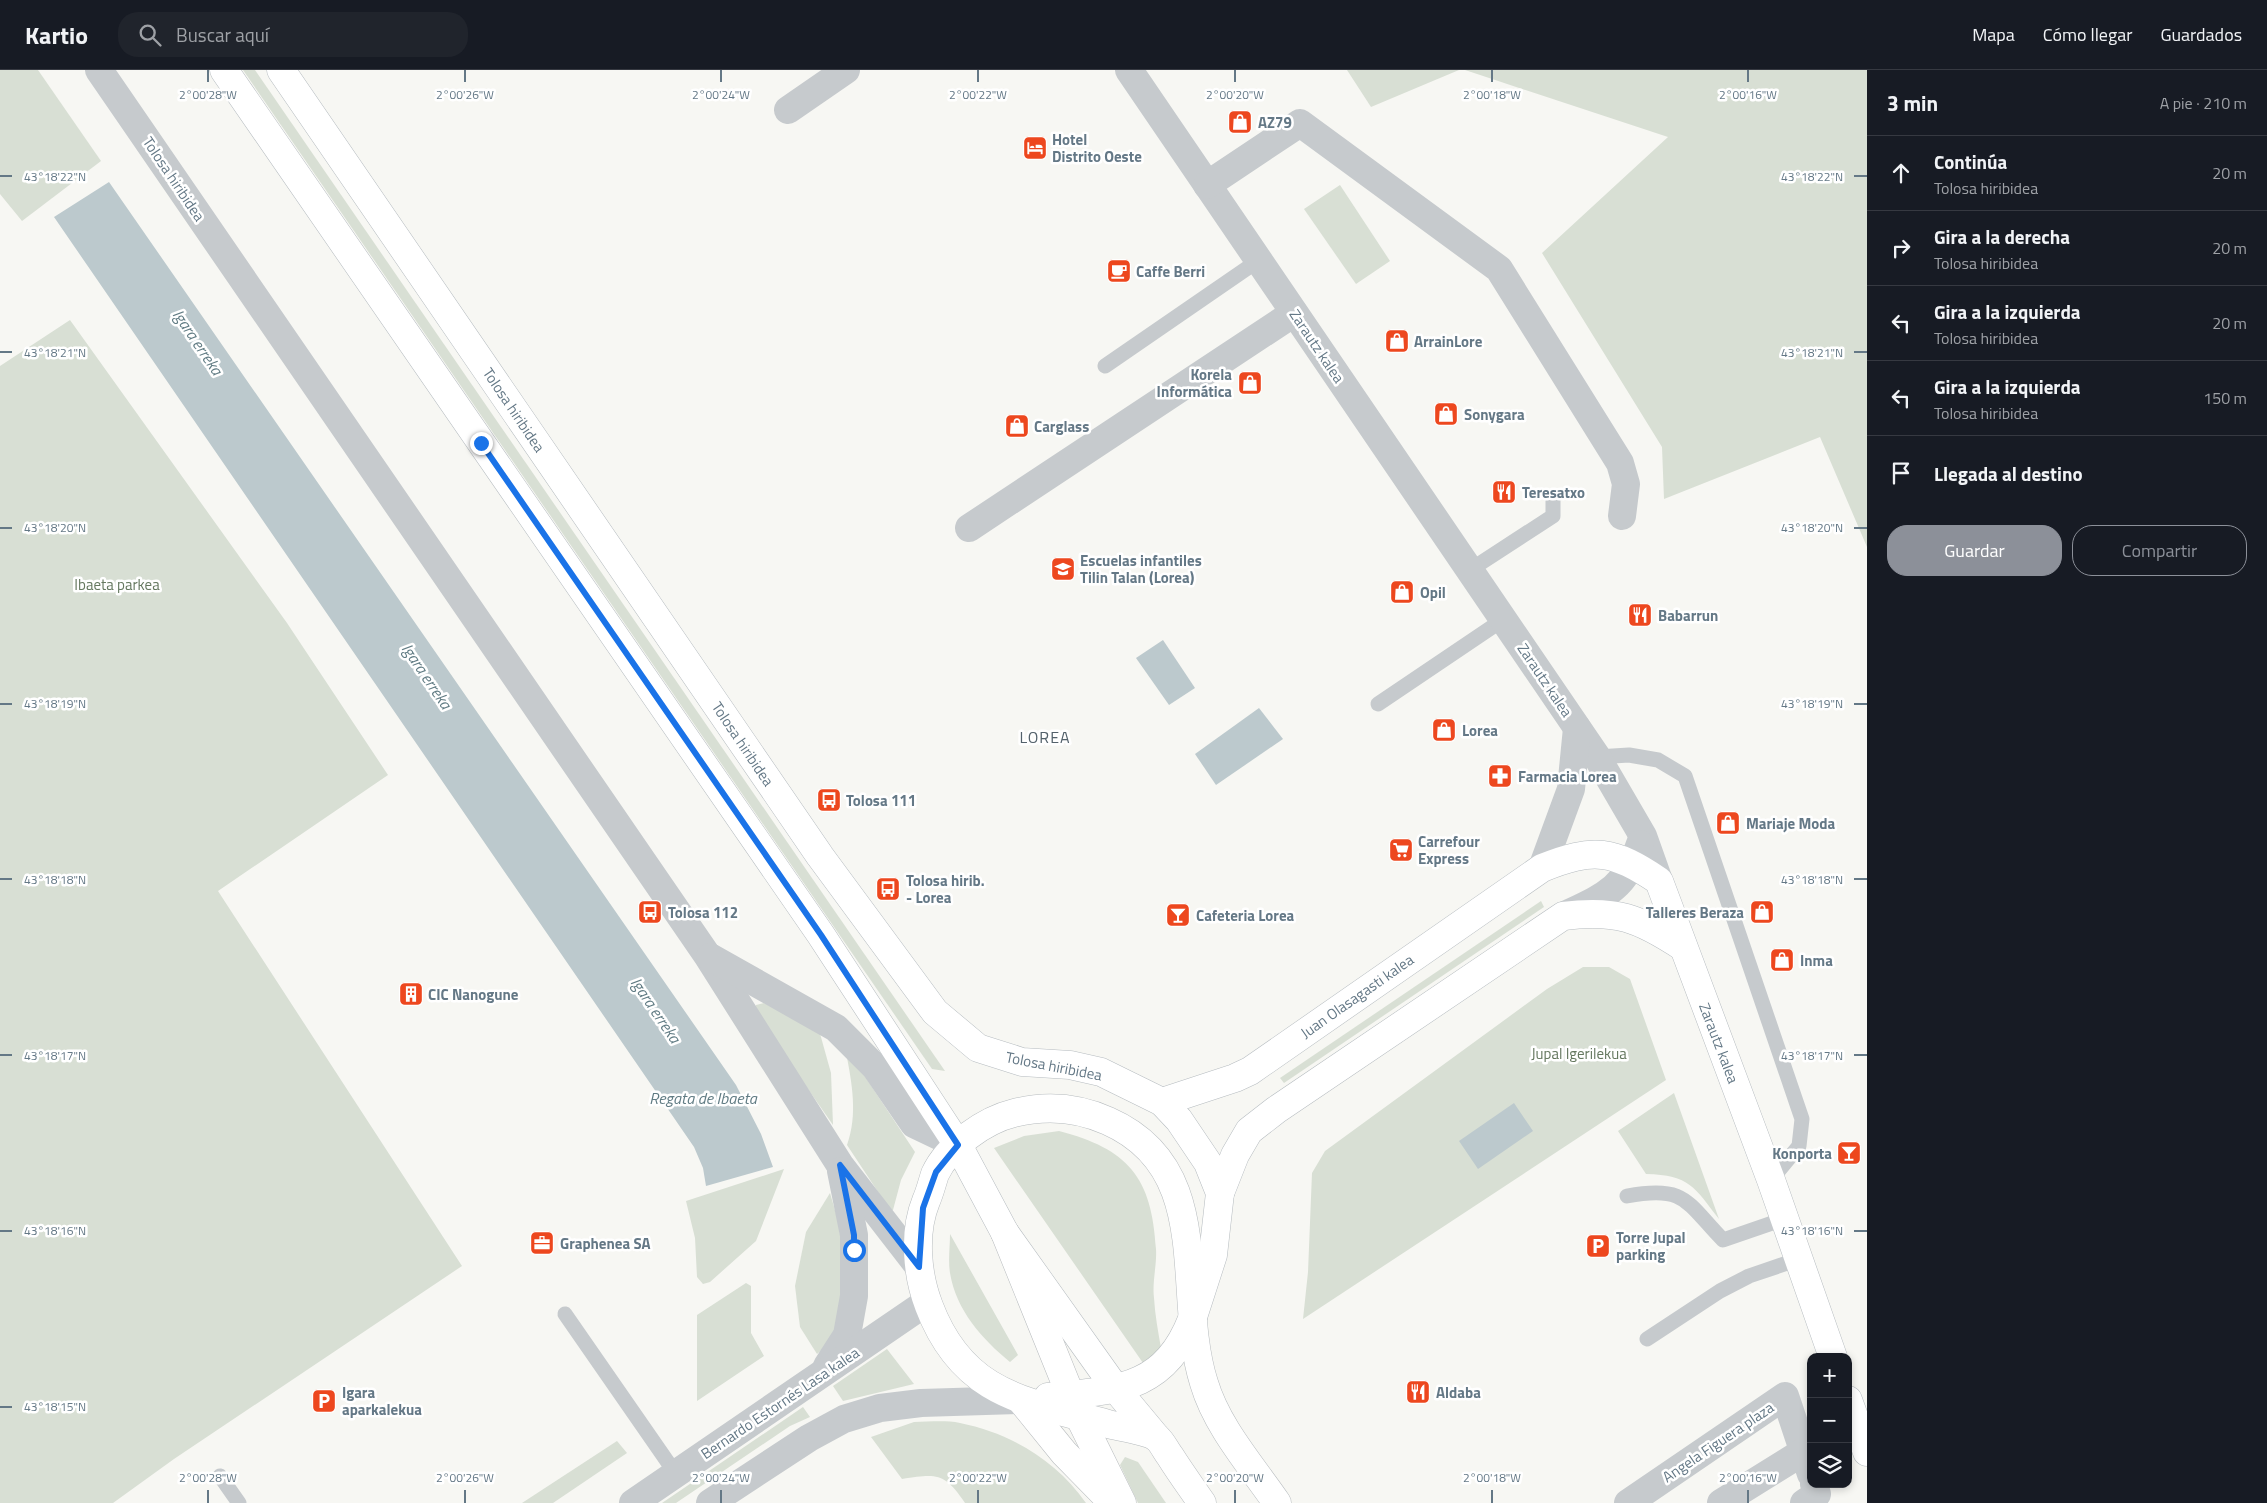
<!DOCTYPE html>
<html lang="es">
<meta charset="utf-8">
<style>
body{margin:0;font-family:"Titillium Web",sans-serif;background:#20242c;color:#f1f3f6}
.controls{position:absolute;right:15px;bottom:15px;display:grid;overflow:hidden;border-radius:10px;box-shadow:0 2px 8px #0003}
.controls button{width:45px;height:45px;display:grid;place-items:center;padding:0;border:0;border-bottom:1px solid #363941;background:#171b24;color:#f1f3f6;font:25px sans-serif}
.stop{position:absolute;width:15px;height:15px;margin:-11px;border:4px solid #1a73e8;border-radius:50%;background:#fff}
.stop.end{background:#1a73e8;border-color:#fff;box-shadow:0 1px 5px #0008}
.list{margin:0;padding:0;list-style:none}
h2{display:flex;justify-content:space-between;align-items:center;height:65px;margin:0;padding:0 20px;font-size:21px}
h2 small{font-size:16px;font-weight:400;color:#9ea1a6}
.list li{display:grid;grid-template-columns:32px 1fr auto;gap:15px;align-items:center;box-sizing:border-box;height:75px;padding:0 20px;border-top:1px solid #363941}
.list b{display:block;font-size:19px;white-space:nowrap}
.list p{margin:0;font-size:16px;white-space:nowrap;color:#9ea1a6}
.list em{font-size:16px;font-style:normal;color:#9ea1a6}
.actions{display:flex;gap:10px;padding:15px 20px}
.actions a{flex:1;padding:11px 0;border:1px solid #8c9099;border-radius:20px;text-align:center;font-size:18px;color:#8c9099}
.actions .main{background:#8c9099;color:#fff}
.icon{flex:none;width:28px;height:28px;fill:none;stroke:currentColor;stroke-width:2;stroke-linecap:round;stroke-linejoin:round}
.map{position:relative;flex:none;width:1867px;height:1433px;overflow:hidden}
header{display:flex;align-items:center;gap:30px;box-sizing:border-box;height:70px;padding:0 25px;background:#171b24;border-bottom:1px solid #363941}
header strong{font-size:24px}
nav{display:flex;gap:28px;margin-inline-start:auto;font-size:18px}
.search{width:350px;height:45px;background:#20242c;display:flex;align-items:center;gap:12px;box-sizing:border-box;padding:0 18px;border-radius:20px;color:#9ea1a6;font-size:19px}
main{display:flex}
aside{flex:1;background:#171b24}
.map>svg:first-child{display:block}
.green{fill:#d8dfd4}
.water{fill:#bcc9cd}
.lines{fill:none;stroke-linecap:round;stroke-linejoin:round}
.secondary-casing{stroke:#b6bcc0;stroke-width:29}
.primary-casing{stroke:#b7bcbf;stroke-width:29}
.highway-casing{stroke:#b8bcbf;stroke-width:29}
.lane{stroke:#c6cacd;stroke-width:15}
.street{stroke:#c6cacd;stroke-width:28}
.secondary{stroke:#fff;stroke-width:28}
.primary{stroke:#fff;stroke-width:28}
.highway{stroke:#fff;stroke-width:28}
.route{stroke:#1a73e8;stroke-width:6}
.ticks{fill:none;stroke:#647886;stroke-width:2}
.labels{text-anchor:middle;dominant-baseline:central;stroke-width:5;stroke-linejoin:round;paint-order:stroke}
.poi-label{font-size:15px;font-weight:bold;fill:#647886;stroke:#fff;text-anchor:start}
.street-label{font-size:15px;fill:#647886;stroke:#fff}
.park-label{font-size:15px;fill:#65785f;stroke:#fff}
.water-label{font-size:16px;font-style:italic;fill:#607b83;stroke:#fff}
.neighbourhood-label{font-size:16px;letter-spacing:1px;fill:#53616b;stroke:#fff}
.ticks-label{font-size:12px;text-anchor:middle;fill:#647886;stroke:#fff;stroke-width:5;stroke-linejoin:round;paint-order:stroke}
</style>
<header>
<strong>Kartio</strong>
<div class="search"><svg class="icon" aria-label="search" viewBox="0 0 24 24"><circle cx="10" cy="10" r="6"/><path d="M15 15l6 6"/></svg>Buscar aquí</div>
<nav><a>Mapa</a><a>Cómo llegar</a><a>Guardados</a></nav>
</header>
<main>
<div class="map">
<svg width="1867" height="1433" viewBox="0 0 1867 1433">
<rect width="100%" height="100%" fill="#f7f7f3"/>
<g class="green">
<polygon points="0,0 38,0 101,91 22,151 0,124"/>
<polygon points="243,0 255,0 945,1001 932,999"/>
<polygon points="1347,0 1459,0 1371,37"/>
<polygon points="1465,0 1867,0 1867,477 1820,367 1664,429 1662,377 1542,183 1668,67"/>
<polygon points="1340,115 1390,191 1356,214 1304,139"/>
<polygon points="70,250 287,553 388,705 218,821 462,1196 174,1389 113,1433 0,1433 0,296"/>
<polygon points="1541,831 1544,837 1284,1013 1280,1008"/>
<polygon points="1583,897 1609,897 1630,909 1666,1010 1303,1249 1308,1202 1312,1103 1325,1081 1547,919"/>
<polygon points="764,933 819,960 831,1003 833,1055 753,940 756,935"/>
<path d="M846,982L860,999L915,1082L901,1110L893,1140H890L847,1075C858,1044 852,1014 846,982Z"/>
<path d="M1674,1023L1719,1149C1694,1117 1690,1105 1646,1104L1618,1061Z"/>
<path d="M1059,1061C1128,1079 1152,1107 1156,1179C1157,1195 1152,1212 1154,1228C1155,1245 1158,1261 1161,1278L1143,1293L994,1078L1024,1066Z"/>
<polygon points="784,1099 756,1171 710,1212 703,1214 697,1207 695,1168 686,1131"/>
<polygon points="830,1123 839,1154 843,1197 840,1243 830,1273 817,1284 800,1257 795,1216 806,1162"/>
<path d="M950,1164L1018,1285L1010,1292C982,1269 956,1240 950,1203C948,1191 950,1176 950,1164Z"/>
<polygon points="746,1213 751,1216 751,1263 764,1286 697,1331 697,1245"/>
<polygon points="887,1279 914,1314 843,1331 833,1316"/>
<polygon points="803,1337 810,1347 790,1356 676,1433 662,1433"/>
<path d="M914,1352C928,1352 945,1350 960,1353C1010,1363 1056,1390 1086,1433H965C944,1402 937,1404 902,1409L871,1367Z"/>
<polygon points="617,1371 627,1383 553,1433 522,1433"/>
<polygon points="1125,1387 1138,1392 1166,1433 1138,1433 1120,1395"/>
</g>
<g class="water">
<polygon points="109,112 736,1015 761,1064 773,1097 706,1116 703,1098 694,1077 54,147"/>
<polygon points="1163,570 1195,618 1169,635 1136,588"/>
<polygon points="1259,638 1283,669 1216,715 1195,684"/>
<polygon points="1514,1033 1533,1061 1478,1099 1459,1071"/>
</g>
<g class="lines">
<defs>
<g id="secondary">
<polyline points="224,0 821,865 958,1075 1005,1163 1116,1319 1156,1367"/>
<polyline points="281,0 820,786 935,942 978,978 1022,992 1070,995 1101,1002 1162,1032 1179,1050 1208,1093 1220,1123 1213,1185 1193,1247"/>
<path d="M1162,1032L1235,1008L1250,1001L1542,798C1594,777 1613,780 1659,811L1771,1110L1833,1287"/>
<path d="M1220,1123L1235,1085L1249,1061L1276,1040L1563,846C1616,839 1639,848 1683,877"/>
<polyline points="1848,1330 1867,1382"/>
</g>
<g id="primary">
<path d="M1048,1327C1115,1320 1164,1321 1192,1249"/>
<path d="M1202,1433C1191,1417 1180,1402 1170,1386C1166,1381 1162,1372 1157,1368C1149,1361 1119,1357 1108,1354C1026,1331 963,1326 929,1236C917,1205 913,1163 926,1131C930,1122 932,1113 935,1104C948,1076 985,1050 1014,1043C1046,1035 1077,1037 1108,1051C1217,1099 1175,1222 1204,1313C1217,1357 1251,1395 1277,1433"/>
</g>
<g id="highway">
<polyline points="1005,1163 1079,1346 1122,1433"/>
<polyline points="1021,1330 1064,1383 1113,1433"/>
</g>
</defs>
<use href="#secondary" class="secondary-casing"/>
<use href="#primary" class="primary-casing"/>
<use href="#highway" class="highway-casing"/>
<g class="lane">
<polyline points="1105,296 1259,190"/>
<polyline points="1470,500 1553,446 1553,431"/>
<polyline points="1378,634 1504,549"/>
<polyline points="1597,687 1629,685 1658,690 1685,706 1802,1049 1799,1076 1771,1110"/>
<path d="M1627,1126C1686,1115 1686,1132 1723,1170L1784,1149"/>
<polyline points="565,1244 676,1404"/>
<polyline points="1647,1269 1720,1221 1749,1206 1799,1189"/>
<polyline points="220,1406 239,1433"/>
</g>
<g class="street">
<polyline points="99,0 707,885 840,1095 919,1197"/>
<polyline points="1129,0 1597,687 1643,766 1659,811"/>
<polyline points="788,40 846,0"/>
<polyline points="1207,115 1300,53 1499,199 1620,393 1626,414 1622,446"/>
<polyline points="969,458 1294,243"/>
<polyline points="1542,798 1571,719 1577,658"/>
<path d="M1563,846C1603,827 1626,819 1640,774"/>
<polyline points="710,887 836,958 875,997 914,1054 958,1075"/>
<polyline points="827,1296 847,1265 854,1226 854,1165 841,1101"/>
<polyline points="633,1433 927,1232"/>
<polyline points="710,1433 809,1368 844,1349 880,1338 921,1333 1021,1330"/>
<polyline points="1628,1433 1785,1326 1811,1404"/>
<polyline points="1721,1433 1811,1377"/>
<polyline points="1804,1433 1817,1424 1814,1414"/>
</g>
<use href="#secondary" class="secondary"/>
<use href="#primary" class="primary"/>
<use href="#highway" class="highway"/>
</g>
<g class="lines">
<polyline class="route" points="481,373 821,865 958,1075 936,1102 923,1138 919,1197 840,1095 854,1165 854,1180"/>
</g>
<path class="ticks" d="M208,0V12M465,0V12M721,0V12M978,0V12M1235,0V12M1492,0V12M1748,0V12M0,106H12M1854,106H1867M0,282H12M1854,282H1867M0,458H12M1854,458H1867M0,634H12M1854,634H1867M0,809H12M1854,809H1867M0,985H12M1854,985H1867M0,1161H12M1854,1161H1867M0,1337H12M208,1420V1433M465,1420V1433M721,1420V1433M978,1420V1433M1235,1420V1433M1492,1420V1433M1748,1420V1433"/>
<defs>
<symbol id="shop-square" viewBox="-11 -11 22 22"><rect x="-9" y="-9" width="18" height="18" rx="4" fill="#ed471e" stroke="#fff"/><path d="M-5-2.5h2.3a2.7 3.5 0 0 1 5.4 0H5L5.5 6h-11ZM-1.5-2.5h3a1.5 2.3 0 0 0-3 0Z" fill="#fff"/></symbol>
<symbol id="hotel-square" viewBox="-11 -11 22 22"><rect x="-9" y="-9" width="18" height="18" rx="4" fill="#ed471e" stroke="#fff"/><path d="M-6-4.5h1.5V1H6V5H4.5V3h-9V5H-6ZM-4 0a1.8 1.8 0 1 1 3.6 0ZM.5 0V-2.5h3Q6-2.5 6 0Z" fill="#fff"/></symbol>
<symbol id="cafe-square" viewBox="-11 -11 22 22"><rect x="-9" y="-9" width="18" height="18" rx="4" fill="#ed471e" stroke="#fff"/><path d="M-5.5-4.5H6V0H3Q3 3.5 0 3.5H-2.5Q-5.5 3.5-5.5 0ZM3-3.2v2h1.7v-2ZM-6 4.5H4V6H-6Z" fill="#fff"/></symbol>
<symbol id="restaurant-square" viewBox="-11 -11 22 22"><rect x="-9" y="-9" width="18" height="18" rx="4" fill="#ed471e" stroke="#fff"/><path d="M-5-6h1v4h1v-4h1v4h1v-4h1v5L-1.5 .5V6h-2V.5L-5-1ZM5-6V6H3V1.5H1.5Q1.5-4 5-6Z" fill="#fff"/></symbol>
<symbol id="school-square" viewBox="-11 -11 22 22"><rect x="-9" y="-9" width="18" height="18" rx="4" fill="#ed471e" stroke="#fff"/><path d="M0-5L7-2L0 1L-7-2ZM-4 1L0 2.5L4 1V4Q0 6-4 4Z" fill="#fff"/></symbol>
<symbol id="pharmacy-square" viewBox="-11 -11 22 22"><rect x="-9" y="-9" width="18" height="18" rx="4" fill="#ed471e" stroke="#fff"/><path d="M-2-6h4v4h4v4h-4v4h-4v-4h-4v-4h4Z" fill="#fff"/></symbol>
<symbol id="bus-square" viewBox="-11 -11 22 22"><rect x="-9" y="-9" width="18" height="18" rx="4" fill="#ed471e" stroke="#fff"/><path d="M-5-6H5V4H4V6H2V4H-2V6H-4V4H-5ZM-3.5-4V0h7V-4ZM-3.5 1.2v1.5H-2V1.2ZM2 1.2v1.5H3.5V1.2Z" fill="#fff"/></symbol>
<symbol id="supermarket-square" viewBox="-11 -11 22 22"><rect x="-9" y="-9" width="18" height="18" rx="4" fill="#ed471e" stroke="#fff"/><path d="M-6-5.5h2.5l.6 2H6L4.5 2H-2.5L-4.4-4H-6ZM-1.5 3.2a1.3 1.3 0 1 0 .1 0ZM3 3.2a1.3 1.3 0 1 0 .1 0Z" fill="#fff"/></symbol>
<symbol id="bar-square" viewBox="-11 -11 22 22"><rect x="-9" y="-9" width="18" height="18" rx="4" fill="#ed471e" stroke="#fff"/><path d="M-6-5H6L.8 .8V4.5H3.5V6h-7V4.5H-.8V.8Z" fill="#fff"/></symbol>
<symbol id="building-square" viewBox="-11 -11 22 22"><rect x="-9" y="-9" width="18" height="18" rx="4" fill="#ed471e" stroke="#fff"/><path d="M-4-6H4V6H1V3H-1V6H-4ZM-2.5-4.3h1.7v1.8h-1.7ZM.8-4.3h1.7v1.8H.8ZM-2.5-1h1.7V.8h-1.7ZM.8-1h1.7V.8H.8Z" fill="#fff"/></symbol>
<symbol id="office-square" viewBox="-11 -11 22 22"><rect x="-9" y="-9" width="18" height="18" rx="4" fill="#ed471e" stroke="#fff"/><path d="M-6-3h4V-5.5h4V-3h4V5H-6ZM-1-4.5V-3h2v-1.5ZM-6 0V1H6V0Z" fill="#fff"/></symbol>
<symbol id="parking-square" viewBox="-11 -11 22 22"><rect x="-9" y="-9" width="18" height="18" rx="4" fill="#ed471e" stroke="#fff"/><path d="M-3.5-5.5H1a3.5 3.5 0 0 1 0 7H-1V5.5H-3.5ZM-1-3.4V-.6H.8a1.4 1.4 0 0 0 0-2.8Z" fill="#fff"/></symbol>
</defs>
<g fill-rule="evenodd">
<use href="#shop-square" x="1226" y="38" width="28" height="28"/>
<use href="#hotel-square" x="1021" y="64" width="28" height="28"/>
<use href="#cafe-square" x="1105" y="187" width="28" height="28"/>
<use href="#shop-square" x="1383" y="257" width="28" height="28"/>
<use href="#shop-square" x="1236" y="299" width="28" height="28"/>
<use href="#shop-square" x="1432" y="330" width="28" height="28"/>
<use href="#shop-square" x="1003" y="342" width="28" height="28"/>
<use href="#restaurant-square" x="1490" y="408" width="28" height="28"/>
<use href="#school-square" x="1049" y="485" width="28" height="28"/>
<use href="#shop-square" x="1388" y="508" width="28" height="28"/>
<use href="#restaurant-square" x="1626" y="531" width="28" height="28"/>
<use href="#shop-square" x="1430" y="646" width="28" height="28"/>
<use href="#pharmacy-square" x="1486" y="692" width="28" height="28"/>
<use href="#bus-square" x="815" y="716" width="28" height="28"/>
<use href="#shop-square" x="1714" y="739" width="28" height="28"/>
<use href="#supermarket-square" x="1387" y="766" width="28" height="28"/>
<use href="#bus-square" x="874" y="805" width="28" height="28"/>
<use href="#bus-square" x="636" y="828" width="28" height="28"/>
<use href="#shop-square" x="1748" y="828" width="28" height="28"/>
<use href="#bar-square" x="1164" y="831" width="28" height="28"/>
<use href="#shop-square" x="1768" y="876" width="28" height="28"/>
<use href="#building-square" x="397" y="910" width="28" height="28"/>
<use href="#bar-square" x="1835" y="1069" width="28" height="28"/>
<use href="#office-square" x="528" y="1159" width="28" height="28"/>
<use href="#parking-square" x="1584" y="1162" width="28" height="28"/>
<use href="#restaurant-square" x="1404" y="1308" width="28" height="28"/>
<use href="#parking-square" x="310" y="1317" width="28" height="28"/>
</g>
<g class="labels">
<g class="poi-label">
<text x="1258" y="52">AZ79</text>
<text x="1052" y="69">Hotel<tspan x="1052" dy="17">Distrito Oeste</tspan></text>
<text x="1136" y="201">Caffe Berri</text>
<text x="1414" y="271">ArrainLore</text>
<text x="1232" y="304" text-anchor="end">Korela<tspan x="1232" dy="17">Informática</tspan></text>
<text x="1464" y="344">Sonygara</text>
<text x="1034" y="356">Carglass</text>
<text x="1522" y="422">Teresatxo</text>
<text x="1080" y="490">Escuelas infantiles<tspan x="1080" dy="17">Tilin Talan (Lorea)</tspan></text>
<text x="1420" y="522">Opil</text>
<text x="1658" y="545">Babarrun</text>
<text x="1462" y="660">Lorea</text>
<text x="1518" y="706">Farmacia Lorea</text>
<text x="846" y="730">Tolosa 111</text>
<text x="1746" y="753">Mariaje Moda</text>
<text x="1418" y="771">Carrefour<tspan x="1418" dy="17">Express</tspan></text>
<text x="906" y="810">Tolosa hirib.<tspan x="906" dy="17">- Lorea</tspan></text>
<text x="668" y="842">Tolosa 112</text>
<text x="1744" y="842" text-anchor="end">Talleres Beraza</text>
<text x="1196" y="845">Cafeteria Lorea</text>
<text x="1800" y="890">Inma</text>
<text x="428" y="924">CIC Nanogune</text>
<text x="1832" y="1083" text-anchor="end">Konporta</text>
<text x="1616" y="1167">Torre Jupal<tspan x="1616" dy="17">parking</tspan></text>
<text x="560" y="1173">Graphenea SA</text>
<text x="342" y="1322">Igara<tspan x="342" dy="17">aparkalekua</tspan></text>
<text x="1436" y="1322">Aldaba</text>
</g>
<g class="street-label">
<text transform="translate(174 109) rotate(56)">Tolosa hiribidea</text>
<text transform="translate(1317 276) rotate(56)">Zarautz kalea</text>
<text transform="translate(514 340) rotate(56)">Tolosa hiribidea</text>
<text transform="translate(1545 610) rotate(56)">Zarautz kalea</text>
<text transform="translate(743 674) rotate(56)">Tolosa hiribidea</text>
<text transform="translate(1357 926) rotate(-35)">Juan Olasagasti kalea</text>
<text transform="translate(1719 973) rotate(69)">Zarautz kalea</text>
<text transform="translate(1054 996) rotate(11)">Tolosa hiribidea</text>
<text transform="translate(780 1333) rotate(-34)">Bernardo Estornés Lasa kalea</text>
<text transform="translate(1718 1372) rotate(-34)">Angela Figuera plaza</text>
</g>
<g class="park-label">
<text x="117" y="514">Ibaeta parkea</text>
<text x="1579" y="983">Jupal Igerilekua</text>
</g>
<g class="water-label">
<text transform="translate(198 272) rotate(56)">Igara erreka</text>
<text transform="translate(427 606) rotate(56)">Igara erreka</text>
<text transform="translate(656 940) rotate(56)">Igara erreka</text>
<text x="703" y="1028">Regata de Ibaeta</text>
</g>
<g class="neighbourhood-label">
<text x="1045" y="667">LOREA</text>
</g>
</g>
<g class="ticks-label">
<text x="208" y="29">2°00'28"W</text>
<text x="465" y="29">2°00'26"W</text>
<text x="721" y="29">2°00'24"W</text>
<text x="978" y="29">2°00'22"W</text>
<text x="1235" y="29">2°00'20"W</text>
<text x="1492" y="29">2°00'18"W</text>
<text x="1748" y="29">2°00'16"W</text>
<text x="55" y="111">43°18'22"N</text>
<text x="1812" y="111">43°18'22"N</text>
<text x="55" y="287">43°18'21"N</text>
<text x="1812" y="287">43°18'21"N</text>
<text x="55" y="462">43°18'20"N</text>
<text x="1812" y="462">43°18'20"N</text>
<text x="55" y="638">43°18'19"N</text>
<text x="1812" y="638">43°18'19"N</text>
<text x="55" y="814">43°18'18"N</text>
<text x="1812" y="814">43°18'18"N</text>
<text x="55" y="990">43°18'17"N</text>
<text x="1812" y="990">43°18'17"N</text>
<text x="55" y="1165">43°18'16"N</text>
<text x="1812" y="1165">43°18'16"N</text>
<text x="55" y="1341">43°18'15"N</text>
<text x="208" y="1412">2°00'28"W</text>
<text x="465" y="1412">2°00'26"W</text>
<text x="721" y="1412">2°00'24"W</text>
<text x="978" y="1412">2°00'22"W</text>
<text x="1235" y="1412">2°00'20"W</text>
<text x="1492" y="1412">2°00'18"W</text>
<text x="1748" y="1412">2°00'16"W</text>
</g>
</svg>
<div class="controls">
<button>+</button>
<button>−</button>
<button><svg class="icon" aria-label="layers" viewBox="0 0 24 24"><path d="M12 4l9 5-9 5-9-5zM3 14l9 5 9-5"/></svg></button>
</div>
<div class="stop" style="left:854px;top:1180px"></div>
<div class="stop end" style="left:481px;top:373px"></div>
</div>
<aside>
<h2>3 min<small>A pie · 210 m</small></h2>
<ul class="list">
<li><svg class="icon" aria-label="ahead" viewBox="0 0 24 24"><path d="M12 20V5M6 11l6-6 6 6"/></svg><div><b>Continúa</b><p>Tolosa hiribidea</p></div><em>20 m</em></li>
<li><svg class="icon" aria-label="right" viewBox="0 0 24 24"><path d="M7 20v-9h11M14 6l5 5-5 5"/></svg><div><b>Gira a la derecha</b><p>Tolosa hiribidea</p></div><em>20 m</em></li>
<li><svg class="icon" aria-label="left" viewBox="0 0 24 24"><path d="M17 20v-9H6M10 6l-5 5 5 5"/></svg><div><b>Gira a la izquierda</b><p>Tolosa hiribidea</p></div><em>20 m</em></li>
<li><svg class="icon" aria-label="left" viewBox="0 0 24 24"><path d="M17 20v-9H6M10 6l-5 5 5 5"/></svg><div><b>Gira a la izquierda</b><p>Tolosa hiribidea</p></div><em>150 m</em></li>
<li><svg class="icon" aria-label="arrive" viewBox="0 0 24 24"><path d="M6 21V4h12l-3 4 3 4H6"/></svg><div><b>Llegada al destino</b></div></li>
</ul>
<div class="actions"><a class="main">Guardar</a><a>Compartir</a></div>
</aside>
</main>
